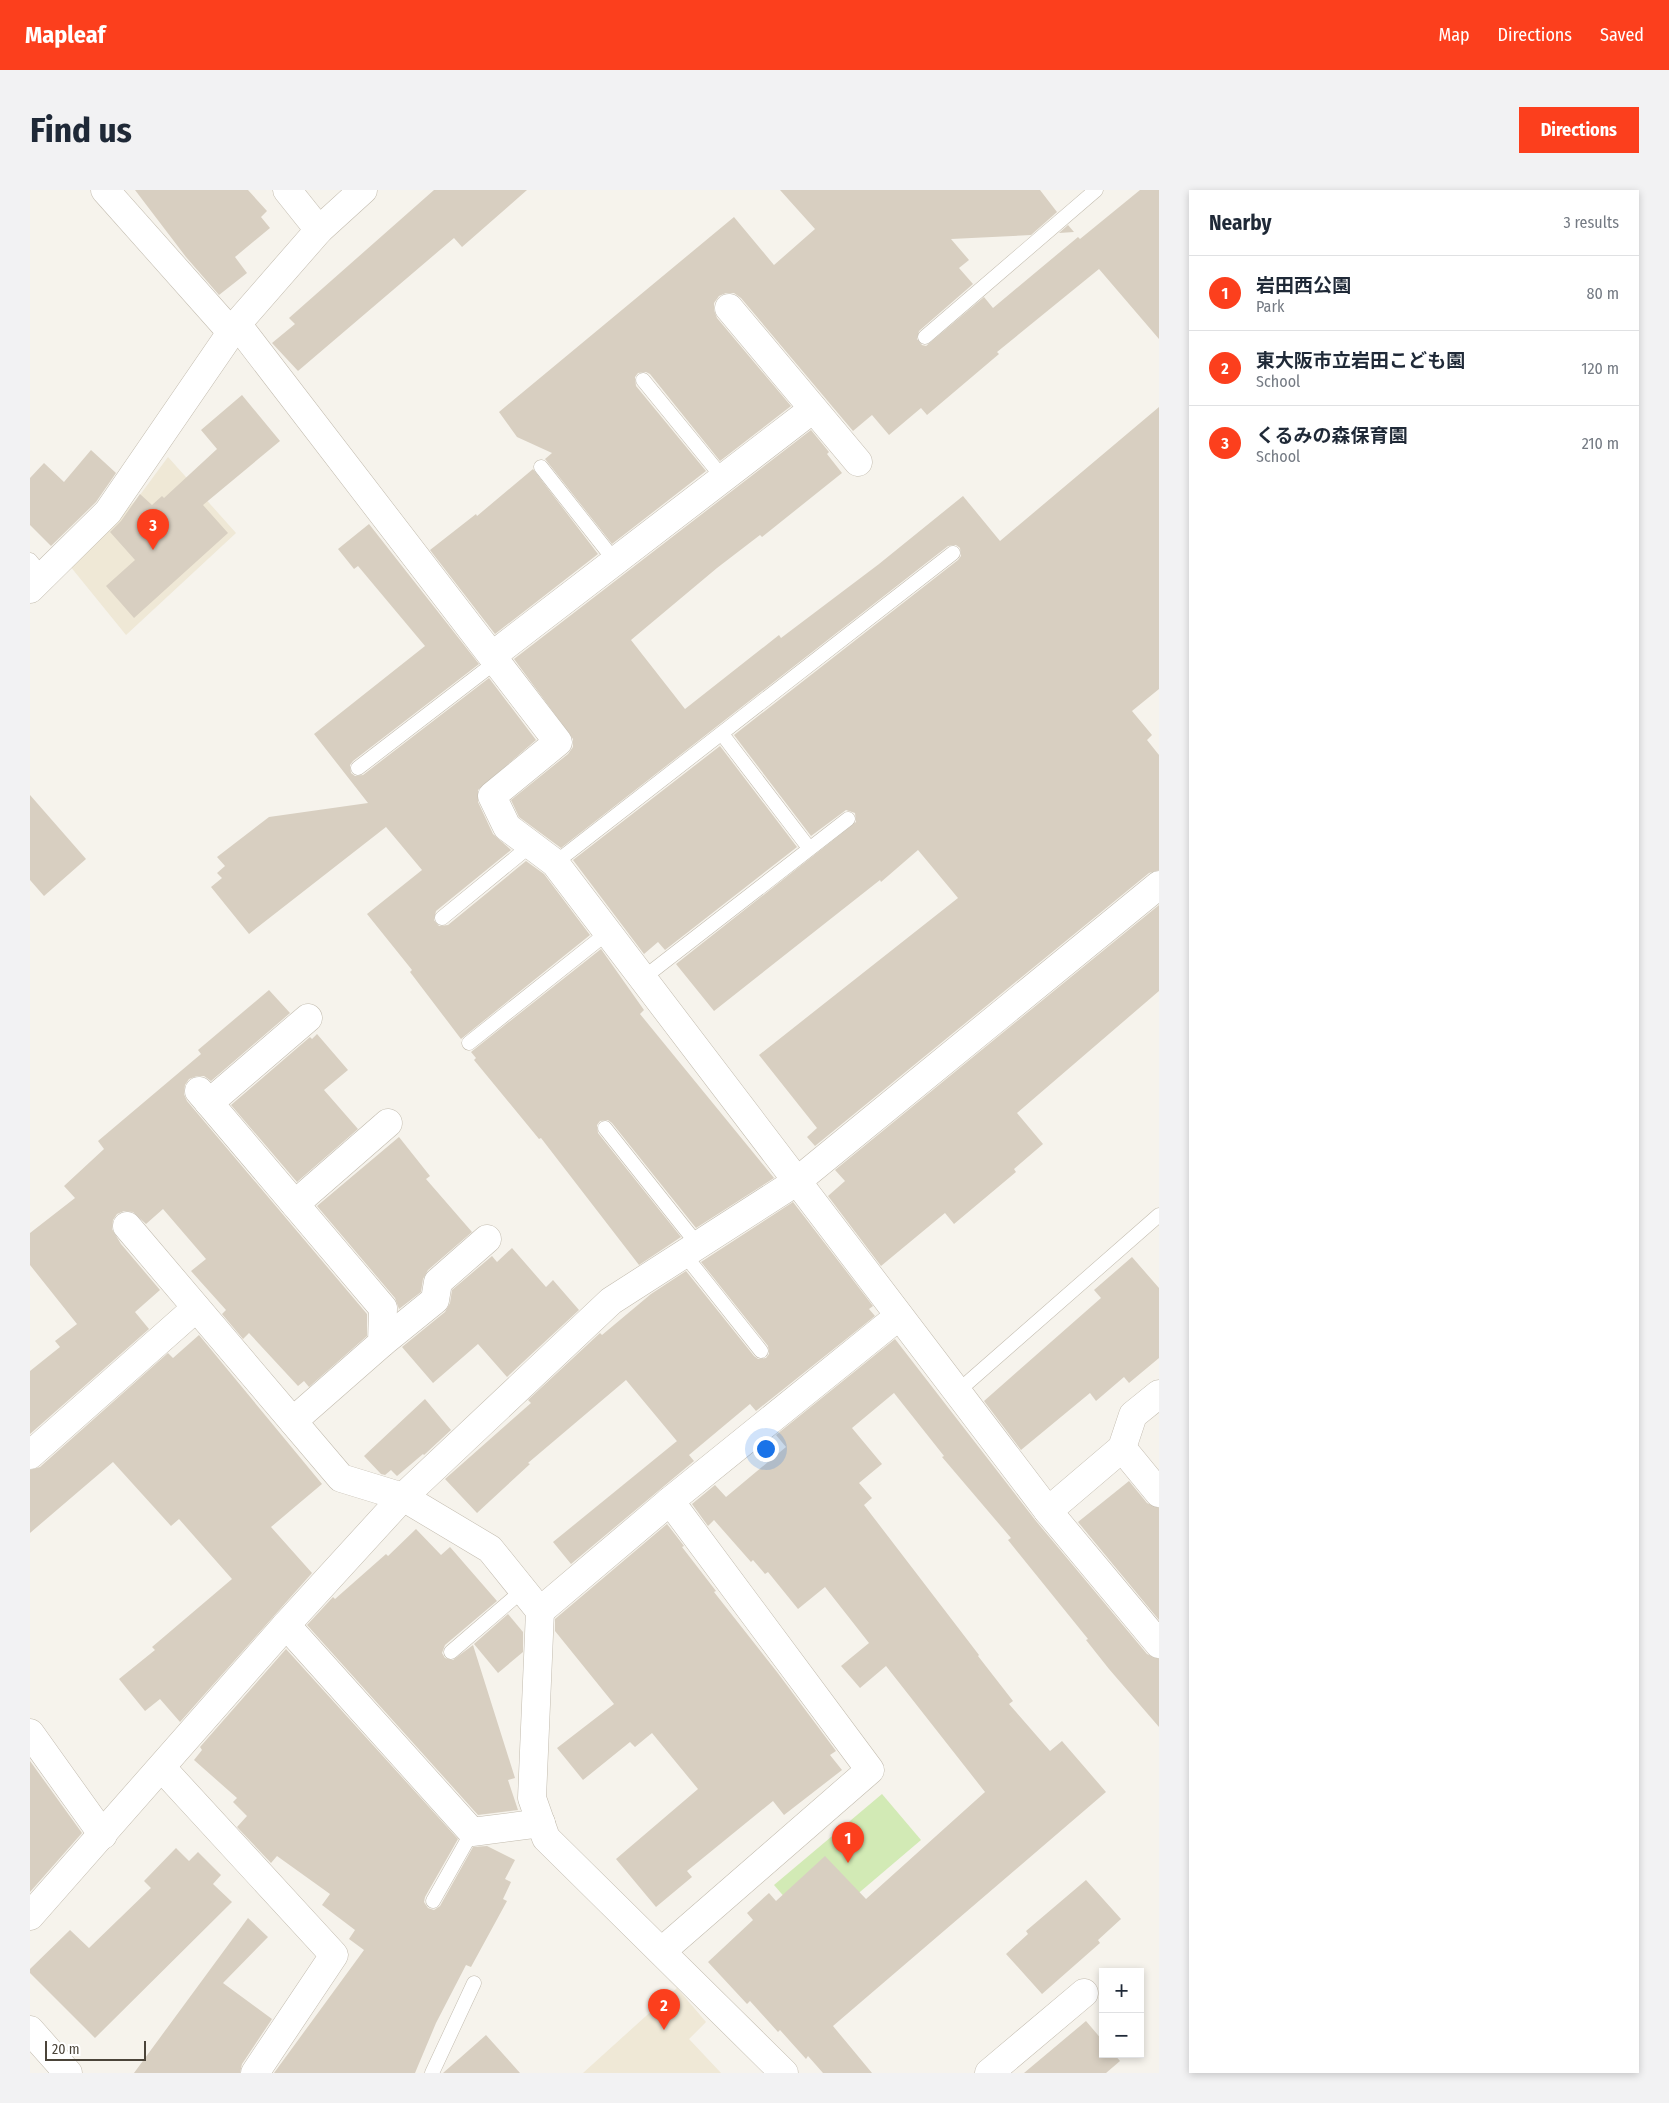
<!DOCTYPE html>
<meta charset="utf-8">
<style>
body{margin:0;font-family:"Fira Sans Condensed","Noto Sans JP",sans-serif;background:#f2f2f3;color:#1f2937}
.controls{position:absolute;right:15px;bottom:15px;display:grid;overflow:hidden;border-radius:0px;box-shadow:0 2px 8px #0003}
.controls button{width:45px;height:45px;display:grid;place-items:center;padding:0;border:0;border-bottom:1px solid #e0e1e3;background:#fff;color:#1f2937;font:25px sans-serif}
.scale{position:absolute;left:15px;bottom:12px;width:101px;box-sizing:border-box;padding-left:5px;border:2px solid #4b4439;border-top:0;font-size:14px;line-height:18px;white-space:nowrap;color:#4b4439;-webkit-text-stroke:4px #fff;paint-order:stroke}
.you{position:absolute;left:735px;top:1258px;width:18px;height:18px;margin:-12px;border:4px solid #fff;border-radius:50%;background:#1a73e8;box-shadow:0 0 0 8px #1a73e833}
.badge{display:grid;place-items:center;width:32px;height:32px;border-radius:50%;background:#fc3f1d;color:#fff;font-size:16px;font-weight:700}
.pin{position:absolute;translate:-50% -41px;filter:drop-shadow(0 1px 2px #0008)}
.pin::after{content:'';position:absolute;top:26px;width:18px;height:15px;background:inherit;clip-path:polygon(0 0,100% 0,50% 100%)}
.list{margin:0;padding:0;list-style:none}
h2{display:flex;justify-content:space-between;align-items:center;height:65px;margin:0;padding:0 20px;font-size:21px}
h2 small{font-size:16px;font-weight:400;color:#747a83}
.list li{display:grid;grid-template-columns:32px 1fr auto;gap:15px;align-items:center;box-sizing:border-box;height:75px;padding:0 20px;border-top:1px solid #e0e1e3}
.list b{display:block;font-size:19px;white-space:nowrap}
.list p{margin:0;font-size:16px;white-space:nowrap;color:#747a83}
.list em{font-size:16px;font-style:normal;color:#747a83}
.map{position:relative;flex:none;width:1129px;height:1883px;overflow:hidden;border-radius:0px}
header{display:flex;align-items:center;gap:30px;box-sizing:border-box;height:70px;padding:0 25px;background:#fc3f1d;color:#fff}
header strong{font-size:24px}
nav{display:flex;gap:28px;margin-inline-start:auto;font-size:18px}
.intro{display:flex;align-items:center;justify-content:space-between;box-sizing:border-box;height:120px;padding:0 30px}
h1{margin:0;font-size:35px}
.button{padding:12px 22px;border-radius:0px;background:#fc3f1d;color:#fff;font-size:18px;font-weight:700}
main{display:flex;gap:30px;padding:0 30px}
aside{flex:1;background:#fff;border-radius:0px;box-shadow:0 2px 8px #0003}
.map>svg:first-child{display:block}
.education{fill:#efe8d6}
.green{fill:#d2eab5}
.building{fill:#d8cfc1}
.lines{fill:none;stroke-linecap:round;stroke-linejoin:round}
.lane-casing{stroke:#c2bbae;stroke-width:15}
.street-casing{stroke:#c2bbae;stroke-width:29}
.lane{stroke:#fff;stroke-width:14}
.street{stroke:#fff;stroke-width:28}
</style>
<header>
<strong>Mapleaf</strong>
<nav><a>Map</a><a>Directions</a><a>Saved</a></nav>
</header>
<div class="intro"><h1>Find us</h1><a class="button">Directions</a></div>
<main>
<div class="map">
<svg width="1129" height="1883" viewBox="0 0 1129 1883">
<rect width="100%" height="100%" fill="#f6f3ec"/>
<g class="education">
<polygon points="138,267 206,343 96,445 40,376 107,309"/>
<polygon points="647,1798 676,1832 659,1849 691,1883 553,1883"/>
</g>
<polygon class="green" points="852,1604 891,1650 784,1741 744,1695"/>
<g class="building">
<polygon points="105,0 218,0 237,21 231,27 240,38 205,67 217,83 189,105 156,67"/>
<polygon points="404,0 497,0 432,57 424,48 268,181 242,153 265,134 259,128"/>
<polygon points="750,0 1010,0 1027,22 1001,45 921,49 939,70 929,78 943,94 889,141 887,149 892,155 896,156 954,107 963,118 1048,47 1050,49 1110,0 1129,0 1129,149 1069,79 967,162 969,164 897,225 891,218 859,245 842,225 823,241 711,108 704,103 696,103 689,106 684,113 684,120 687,128 761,216 690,271 620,184 616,182 608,183 605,187 606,196 676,281 582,354 515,269 522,263 487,247 469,222 704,27 744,75 785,39"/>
<polygon points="1038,35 1044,42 1029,43"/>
<polygon points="212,205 250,251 173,315 198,343 104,428 76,396 105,370 80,342 91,331 110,304 122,315 132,306 134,308 187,259 171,240"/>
<polygon points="1129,217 1129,499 1102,521 1122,545 1117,550 1129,565 1129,680 1119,683 785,956 777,947 787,938 729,865 928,708 888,660 851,692 850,690 684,821 646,774 826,632 825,623 816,620 781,646 704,545 928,370 931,366 930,358 926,355 918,356 531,658 489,627 481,610 538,564 543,557 543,549 484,469 781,240 799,262 797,264 812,283 732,347 730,345 687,378 601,450 655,519 749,445 751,448 849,374 933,306 970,351"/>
<polygon points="61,260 86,283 66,312 21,356 0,335 0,288 14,273 34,292"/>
<polygon points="503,279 568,364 465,444 400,360 446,324 447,326"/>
<polygon points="339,334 449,474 323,571 320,575 321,583 325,586 333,585 459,488 506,550 448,600 448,612 463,644 481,660 406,721 404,730 409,736 418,735 496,671 514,684 560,745 431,849 380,782 382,780 337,724 392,680 356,637 219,744 181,697 192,688 187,683 195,676 187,667 239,627 338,613 284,544 395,456 328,376 324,379 308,359"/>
<polygon points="690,556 767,657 635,760 628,752 614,764 543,670"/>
<polygon points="0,605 56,669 14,706 0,690"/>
<polygon points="1129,715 1129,801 987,923 1013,954 984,979 986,982 924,1034 915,1023 851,1076 798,1006 815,991 805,980"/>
<polygon points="571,759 614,820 610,824 744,988 666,1038 582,933 578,930 570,931 567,935 568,943 651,1047 609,1075 511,948 509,949 444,870 446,868 441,862"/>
<polygon points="239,800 260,823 181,891 174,886 167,886 159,889 155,895 154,904 157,911 337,1124 337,1146 279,1197 274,1191 268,1196 219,1143 213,1149 192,1124 196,1120 161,1081 176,1069 133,1019 116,1034 103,1022 94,1021 87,1024 83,1030 82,1039 91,1054 130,1100 105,1122 119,1139 0,1244 0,1181 30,1157 25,1151 47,1134 0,1075 0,1043 45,1008 34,996 74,959 68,951 171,864 168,860"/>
<polygon points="287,844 318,880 294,900 328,939 267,992 201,915 280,847 282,849"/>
<polygon points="369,947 400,986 396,989 442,1042 398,1080 393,1089 391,1102 369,1119 365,1108 287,1016"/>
<polygon points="763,1012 843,1116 839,1119 845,1126 726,1221 720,1214 659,1265 664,1271 541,1374 523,1352 647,1251 651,1256 596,1190 498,1273 500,1274 447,1323 415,1289 501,1213 498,1210 570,1143 572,1145 621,1104 656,1081 724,1166 728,1169 736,1168 739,1164 738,1156 671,1072"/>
<polygon points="482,1058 516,1097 523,1090 549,1120 477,1187 448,1154 403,1193 372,1157 415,1122 420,1113 422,1100 462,1066 467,1072"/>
<polygon points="1102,1067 1129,1098 1129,1168 1099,1193 1094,1187 1066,1211 1060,1203 991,1260 954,1211 1071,1108 1064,1100"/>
<polygon points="169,1145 292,1294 241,1337 282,1383 150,1532 130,1509 115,1521 89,1489 125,1460 122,1457 202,1389 149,1329 141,1336 83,1272 0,1343 0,1280 10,1277 138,1163 143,1168"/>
<polygon points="865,1149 1006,1331 1117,1464 1129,1469 1129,1537 1079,1479 1056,1450 1058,1449 978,1350 981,1348 912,1267 914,1266 864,1203 822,1238 852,1274 829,1293 842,1308 834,1315 949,1465 948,1466 983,1511 979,1514 1020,1561 1032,1551 1076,1602 803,1836 842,1883 793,1883 778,1866 776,1869 750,1840 748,1842 720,1811 717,1814 678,1772 723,1730 717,1723 739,1703 746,1711 795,1666 836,1709 955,1602 856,1476 830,1498 811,1476 839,1453 795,1397 768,1419 738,1382 735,1384 723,1370 721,1372 684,1330 678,1336 662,1314 685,1295 696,1307 756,1257 746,1245"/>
<polygon points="395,1209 421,1240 394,1265 393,1264 367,1286 361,1280 355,1285 351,1284 334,1266"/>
<polygon points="1099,1291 1117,1313 1129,1318 1129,1430 1048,1332"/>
<polygon points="637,1334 654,1356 652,1357 686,1401 684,1402 747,1482 806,1561 800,1565 812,1580 754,1625 743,1611 657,1681 662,1687 626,1717 586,1669 668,1599 622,1543 605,1557 600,1552 553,1590 527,1558 584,1514 525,1441 525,1429"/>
<polygon points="386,1339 411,1365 420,1357 467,1411 415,1455 412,1463 415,1468 423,1470 443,1455 485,1588 478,1590 488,1620 448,1625 277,1435 303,1407 305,1409 356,1364 358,1366"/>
<polygon points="478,1424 493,1442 493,1462 468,1483 444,1454"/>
<polygon points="256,1459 428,1649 395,1707 394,1712 398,1718 404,1720 410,1716 443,1657 457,1656 485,1670 475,1689 481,1692 473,1709 477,1711 441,1777 436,1775 406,1833 385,1883 244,1883 334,1760 319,1749 325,1740 292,1715 300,1704 247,1666 241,1673 207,1637 217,1626 203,1612 207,1608 164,1570 172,1560 170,1557"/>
<polygon points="0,1571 52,1643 0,1702"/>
<polygon points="146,1658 159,1671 168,1662 191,1685 183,1694 202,1712 65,1848 0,1783 0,1779 40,1740 59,1758 121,1698 114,1691"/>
<polygon points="1056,1690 1091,1729 1068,1750 1070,1753 1012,1804 976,1764 998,1744 996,1741"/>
<polygon points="218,1728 238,1747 193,1793 242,1829 212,1874 210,1883 104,1883"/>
<polygon points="1056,1831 1073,1851 1073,1864 1084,1864 1090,1871 1076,1883 994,1883"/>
<polygon points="456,1845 490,1883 413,1883"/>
</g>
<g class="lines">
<defs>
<g id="lane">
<polyline points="895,147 1066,0"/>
<polyline points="613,190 693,288"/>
<polyline points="511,277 585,371"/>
<polyline points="0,370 13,386"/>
<polyline points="692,544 779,658"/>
<polyline points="328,578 467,471"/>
<polyline points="525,673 923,363"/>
<polyline points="412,728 501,655"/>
<polyline points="612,789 818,629"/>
<polyline points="439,853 577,743"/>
<polyline points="575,938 668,1055"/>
<polyline points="654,1064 731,1161"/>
<polyline points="927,1202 1129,1025"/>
<polyline points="421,1462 493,1400"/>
<polyline points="403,1711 442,1642"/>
<polyline points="402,1883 444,1793"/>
</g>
<g id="street">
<polyline points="75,0 202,143"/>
<polyline points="257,0 289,40"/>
<polyline points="699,118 828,272"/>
<polyline points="207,134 528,552 462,606 477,637 525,673 1018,1321 1129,1454"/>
<polyline points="0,399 78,322 207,134 289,40 333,0"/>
<polyline points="463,465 783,219"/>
<polyline points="169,901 353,1118 352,1153 263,1231"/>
<polyline points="179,913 278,828"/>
<polyline points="265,1014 358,933"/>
<polyline points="97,1036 311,1288 373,1307 460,1359 510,1421 502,1608 516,1648 754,1883"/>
<polyline points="352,1153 405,1110 408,1092 457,1049"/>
<polyline points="1092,1258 1129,1303"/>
<polyline points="0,1265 166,1118"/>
<polyline points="1018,1321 1092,1258 1103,1225 1129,1204"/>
<polyline points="510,1421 640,1311 869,1126"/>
<polyline points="256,1435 442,1642 511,1633"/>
<polyline points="0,1543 73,1645"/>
<polyline points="132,1578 304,1765 225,1883"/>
<polyline points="0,1726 256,1435 373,1307 581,1111 766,992 1129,695"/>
<polyline points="632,1761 840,1580 640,1311"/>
<polyline points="0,1840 38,1883"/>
<polyline points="959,1883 1054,1803"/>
</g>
</defs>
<use href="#lane" class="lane-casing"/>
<use href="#street" class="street-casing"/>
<use href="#lane" class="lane"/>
<use href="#street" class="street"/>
</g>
</svg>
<div class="controls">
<button>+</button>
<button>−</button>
</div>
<div class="scale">20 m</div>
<div class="you"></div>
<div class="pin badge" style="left:818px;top:1673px">1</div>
<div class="pin badge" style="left:634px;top:1840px">2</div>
<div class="pin badge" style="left:123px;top:360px">3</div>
</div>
<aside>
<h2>Nearby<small>3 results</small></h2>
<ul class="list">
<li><span class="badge">1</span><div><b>岩田西公園</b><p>Park</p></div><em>80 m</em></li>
<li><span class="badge">2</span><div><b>東大阪市立岩田こども園</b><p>School</p></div><em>120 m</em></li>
<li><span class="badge">3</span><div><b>くるみの森保育園</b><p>School</p></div><em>210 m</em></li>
</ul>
</aside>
</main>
